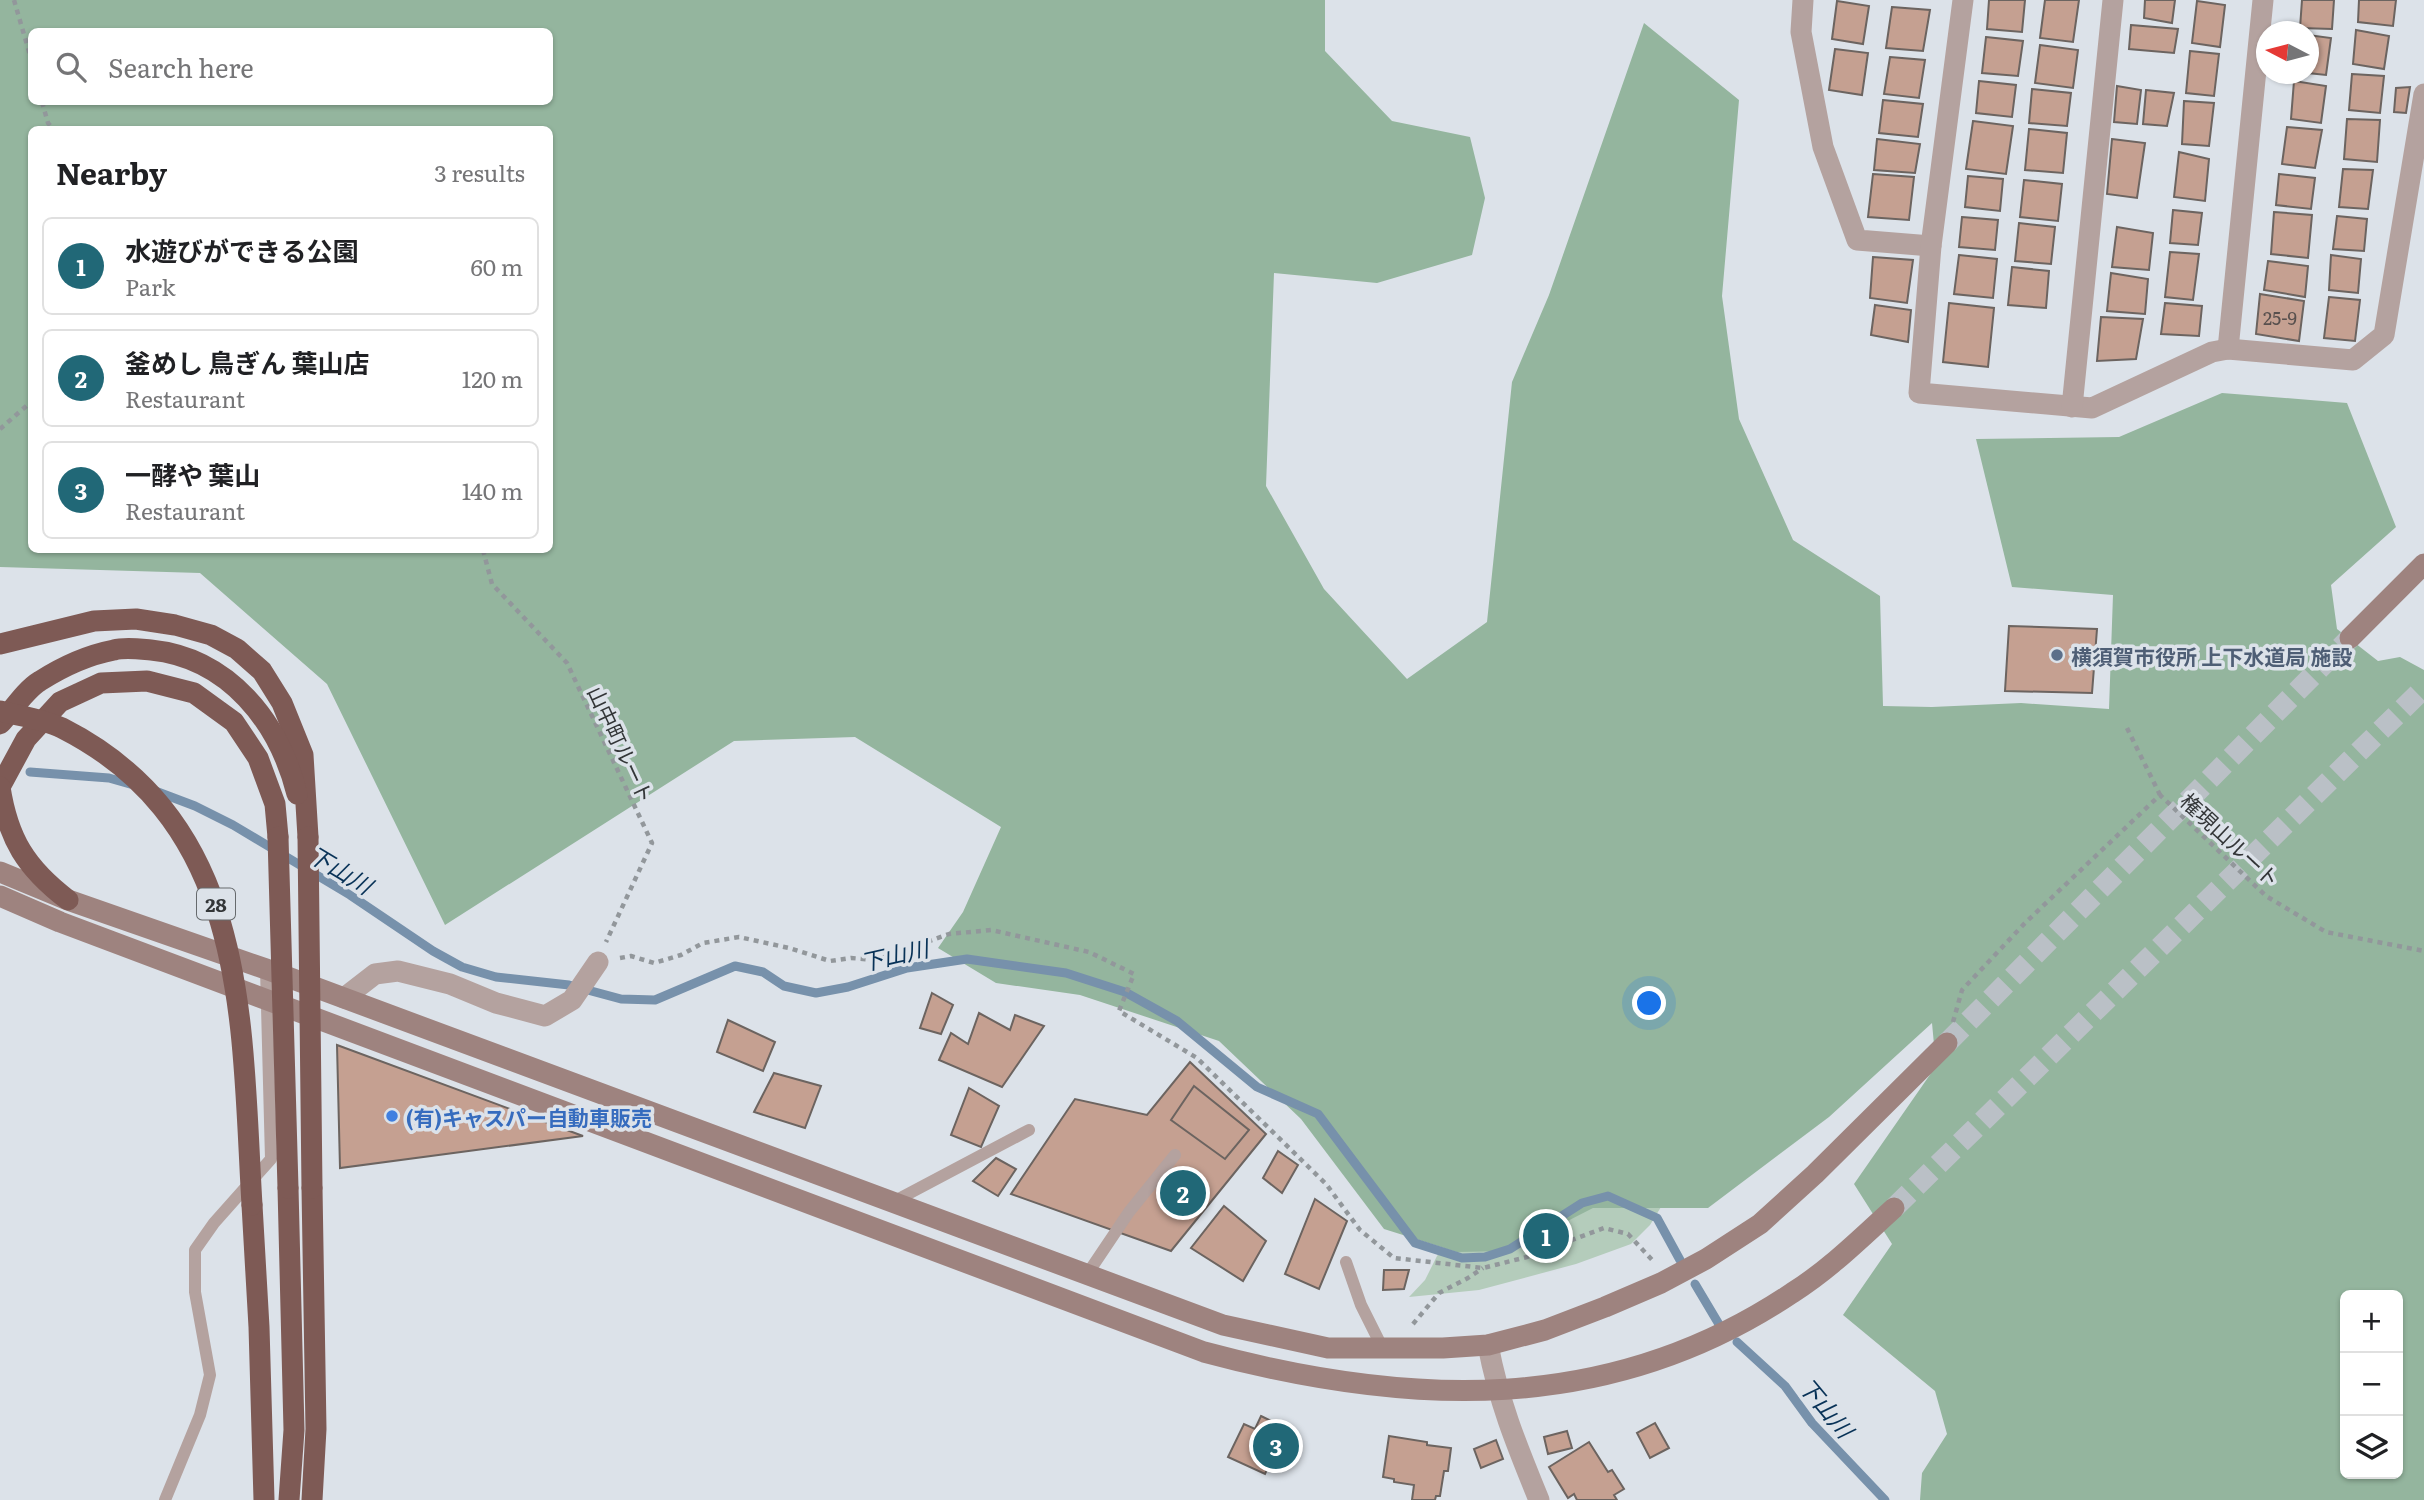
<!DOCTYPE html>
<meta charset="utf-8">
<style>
body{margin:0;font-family:Literata,"Noto Sans JP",serif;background:#f6f6f6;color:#202124}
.controls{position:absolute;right:21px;bottom:21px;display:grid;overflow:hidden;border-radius:10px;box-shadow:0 2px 5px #0004}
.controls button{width:63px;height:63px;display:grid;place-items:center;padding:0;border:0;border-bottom:2px solid #e0e0e0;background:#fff;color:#202124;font:35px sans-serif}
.compass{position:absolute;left:2256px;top:21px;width:63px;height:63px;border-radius:50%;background:#fff;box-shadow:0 2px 5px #0004;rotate:276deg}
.you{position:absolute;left:1650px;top:1004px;width:24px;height:24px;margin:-18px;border:5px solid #fff;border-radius:50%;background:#1a73e8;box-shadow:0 0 0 10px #1a73e833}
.badge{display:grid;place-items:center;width:46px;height:46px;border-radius:50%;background:#216877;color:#fff;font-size:23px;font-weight:700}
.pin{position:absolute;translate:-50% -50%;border:4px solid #fff;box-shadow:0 2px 7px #0006}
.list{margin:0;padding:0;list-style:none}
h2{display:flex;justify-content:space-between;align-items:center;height:91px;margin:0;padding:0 28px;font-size:30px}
h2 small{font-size:23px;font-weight:400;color:#757577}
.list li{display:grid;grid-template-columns:46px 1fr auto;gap:21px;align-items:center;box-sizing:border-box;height:98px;margin:0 14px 14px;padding:0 14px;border:2px solid #e0e0e0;border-radius:10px}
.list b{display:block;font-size:26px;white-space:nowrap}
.list p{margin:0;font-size:23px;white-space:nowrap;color:#757577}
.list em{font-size:23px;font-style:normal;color:#757577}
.icon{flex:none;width:38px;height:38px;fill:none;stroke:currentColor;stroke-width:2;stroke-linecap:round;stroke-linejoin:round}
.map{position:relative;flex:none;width:2424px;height:1500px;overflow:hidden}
.search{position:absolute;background:#fff;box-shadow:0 2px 5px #0004;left:28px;top:28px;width:525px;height:77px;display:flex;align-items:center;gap:18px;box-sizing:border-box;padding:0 24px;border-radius:10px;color:#757577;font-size:26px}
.panel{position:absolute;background:#fff;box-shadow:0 2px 5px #0004;left:28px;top:126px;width:525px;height:427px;border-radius:10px}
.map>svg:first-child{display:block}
.green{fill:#b4ccbb}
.forest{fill:#94b59e;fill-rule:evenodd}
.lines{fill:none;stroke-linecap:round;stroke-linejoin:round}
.stream{stroke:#7791ab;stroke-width:9}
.building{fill:#c5a091;stroke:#6c6460;stroke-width:2}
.secondary-tunnel{stroke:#bac0c6;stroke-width:21;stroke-dasharray:21 10;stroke-linecap:butt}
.path{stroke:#92979b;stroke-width:4.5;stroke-dasharray:5 5;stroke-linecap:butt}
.lane{stroke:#b4a29f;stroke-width:12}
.street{stroke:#b4a29f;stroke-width:21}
.secondary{stroke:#9e837f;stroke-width:21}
.highway{stroke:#7e5a55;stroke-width:21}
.highway-bridge{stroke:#7e5a55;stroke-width:21}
.service-dot{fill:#5c6f8a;stroke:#dce2e9;stroke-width:2.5}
.shop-dot{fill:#3f7fe0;stroke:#dce2e9;stroke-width:2.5}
.labels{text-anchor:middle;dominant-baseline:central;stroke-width:7;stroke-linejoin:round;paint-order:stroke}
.number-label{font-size:18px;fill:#58504e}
.shield{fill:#dce2e9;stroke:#666a6d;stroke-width:2}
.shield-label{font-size:19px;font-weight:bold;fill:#333638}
.service-label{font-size:21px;font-weight:bold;fill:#4e5e75;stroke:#dce2e9;text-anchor:start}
.street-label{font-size:21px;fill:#333638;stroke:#dce2e9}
.shop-label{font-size:21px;font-weight:bold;fill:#366cbe;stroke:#dce2e9;text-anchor:start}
.water-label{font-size:23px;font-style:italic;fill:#083257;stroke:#dce2e9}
</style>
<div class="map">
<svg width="2424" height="1500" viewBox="0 0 2424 1500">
<rect width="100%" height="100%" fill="#dce2e9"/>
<polygon class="green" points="1592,1186 1661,1207 1650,1225 1631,1244 1576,1264 1479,1290 1409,1297 1425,1280 1437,1256 1458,1229"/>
<path class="forest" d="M0,0H1325V51L1392,121L1470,137L1485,198L1472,255L1377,283L1274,273L1266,486L1324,589L1407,679L1487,622L1512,382L1549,295L1644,23L1739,100L1722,296L1739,419L1793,540L1880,596L1883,706L1932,707L2021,703L2109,709L2113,595L2012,587L1976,439L2119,437L2222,393L2347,403L2396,527L2331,585L2337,629L2378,661L2400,657L2424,670V1500H1920L1922,1473L1947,1434L1935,1391L1843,1315L1892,1244L1854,1184L1936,1066L1932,1023L1829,1117L1708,1208H1593L1509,1251L1457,1252L1384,1229L1301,1119L1219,1041L1080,995L996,983L938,948L963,912L1001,827L855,737L734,741L445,925L327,684L200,573L0,567ZM32,32H550V102H32ZM32,130H550V550H32ZM2345,1295H2398V1474H2345Z"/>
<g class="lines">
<g class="stream">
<polyline points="30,772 109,778 130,784"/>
<polyline points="150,789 195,806 233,825 350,895 433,951 462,967 496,977 569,985 621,999 655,1000 735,966 763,972 784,986 816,993 848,987 907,968 967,959 1066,973 1125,992 1177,1021 1257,1087 1318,1114 1415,1243 1462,1258 1485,1257 1510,1249 1582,1203 1608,1196 1657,1218 1680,1260"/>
<polyline points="1695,1284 1720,1326"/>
<polyline points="1737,1342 1785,1386 1812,1423 1885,1500"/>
</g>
</g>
<g class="building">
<polygon points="1989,0 2025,0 2022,32 1987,29"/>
<polygon points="2045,0 2079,0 2073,42 2040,38"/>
<polygon points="2145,0 2175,0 2172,23 2144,18"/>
<polygon points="2302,0 2334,0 2332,29 2300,28"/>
<polygon points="2359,0 2396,0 2393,26 2358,22"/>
<polygon points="1837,1 1869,6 1863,44 1832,39"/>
<polygon points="2197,1 2225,5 2220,47 2192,43"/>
<polygon points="1892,7 1930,10 1923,51 1886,48"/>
<polygon points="2131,25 2178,29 2174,53 2129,49"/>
<polygon points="2356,30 2389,36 2384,69 2353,64"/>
<polygon points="2308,35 2331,38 2326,75 2308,73"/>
<polygon points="1986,37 2023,41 2018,76 1982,73"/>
<polygon points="2040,45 2078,50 2073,88 2035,83"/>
<polygon points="1835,49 1868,53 1862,95 1829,90"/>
<polygon points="2190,51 2219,54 2214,96 2186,93"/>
<polygon points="1890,57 1925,60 1919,98 1884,94"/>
<polygon points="2352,74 2384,76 2380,113 2349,110"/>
<polygon points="1979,81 2016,85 2012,117 1976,113"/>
<polygon points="2294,81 2326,86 2321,123 2291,119"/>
<polygon points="2117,86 2141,90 2137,124 2114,122"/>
<polygon points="2410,87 2406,113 2394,112 2396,88"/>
<polygon points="2032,89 2071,93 2067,126 2029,123"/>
<polygon points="2146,90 2174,93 2167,126 2143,124"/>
<polygon points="1883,100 1923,104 1918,137 1879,133"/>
<polygon points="2184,101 2214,103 2209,146 2182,144"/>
<polygon points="2347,119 2380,120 2377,162 2344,159"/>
<polygon points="1973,121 2013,126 2006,174 1966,169"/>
<polygon points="2287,127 2322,130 2315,168 2282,164"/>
<polygon points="2029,129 2067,133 2063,173 2025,170"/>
<polygon points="1877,139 1920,144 1915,173 1874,170"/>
<polygon points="2112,139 2145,143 2137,198 2107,194"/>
<polygon points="2179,152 2209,159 2205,201 2174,197"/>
<polygon points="2343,169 2373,170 2368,209 2339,207"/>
<polygon points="1873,174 1914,177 1909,220 1868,217"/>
<polygon points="2279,174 2315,178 2311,209 2276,205"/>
<polygon points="1968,176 2003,179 2000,211 1965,207"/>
<polygon points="2024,180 2062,184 2058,221 2020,217"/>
<polygon points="2173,210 2202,213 2198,245 2170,243"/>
<polygon points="2274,212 2312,215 2308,258 2271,254"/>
<polygon points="2337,216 2367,219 2364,251 2333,249"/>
<polygon points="1962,217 1998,220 1995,250 1959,247"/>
<polygon points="2019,223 2055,227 2051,264 2015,261"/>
<polygon points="2117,227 2153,233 2149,270 2112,267"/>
<polygon points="2170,252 2199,254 2193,300 2165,297"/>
<polygon points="1959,255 1997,259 1993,298 1954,294"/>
<polygon points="2331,255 2361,259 2358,293 2329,290"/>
<polygon points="1873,257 1913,260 1907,303 1870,298"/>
<polygon points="2268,261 2308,266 2305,297 2264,290"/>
<polygon points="2012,267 2049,271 2046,308 2008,305"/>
<polygon points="2111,273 2148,279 2145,314 2107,311"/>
<polygon points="2260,294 2304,301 2299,341 2256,334"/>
<polygon points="2329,297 2360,300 2355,341 2324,338"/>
<polygon points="1949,303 1994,308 1988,367 1943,362"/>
<polygon points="2165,303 2202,306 2199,336 2161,334"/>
<polygon points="1875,305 1911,310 1908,342 1871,335"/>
<polygon points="2101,317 2143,319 2136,359 2097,361"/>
<polygon points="2009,626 2097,629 2092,693 2005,691"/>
<polygon points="932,993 953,1005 941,1034 920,1028"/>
<polygon points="979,1013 1010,1030 1015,1015 1044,1026 1002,1087 939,1060 951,1033 968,1044"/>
<polygon points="728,1020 775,1042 763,1071 717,1052"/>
<polygon points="337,1045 583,1136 340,1168"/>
<polygon points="1190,1062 1266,1134 1171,1251 1011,1194 1075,1099 1147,1115"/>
<polygon points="774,1073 821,1086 805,1128 754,1112"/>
<polygon points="1194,1086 1249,1130 1225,1159 1171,1120"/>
<polygon points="969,1088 999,1106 981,1147 951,1135"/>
<polygon points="1278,1151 1298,1165 1282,1193 1263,1178"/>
<polygon points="996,1158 1016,1169 998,1196 973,1181"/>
<polygon points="1315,1199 1347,1221 1319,1289 1285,1274"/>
<polygon points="1224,1206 1266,1241 1243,1281 1191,1248"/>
<polygon points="1384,1270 1409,1270 1404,1289 1383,1290"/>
<polygon points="1261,1416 1286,1428 1265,1474 1228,1457 1244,1424 1255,1429"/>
<polygon points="1655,1423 1669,1448 1650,1458 1637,1433"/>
<polygon points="1567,1431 1572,1448 1548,1454 1544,1437"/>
<polygon points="1389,1436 1427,1442 1427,1445 1451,1448 1448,1471 1444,1471 1440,1496 1436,1496 1435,1500 1412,1500 1414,1485 1394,1482 1394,1479 1383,1477"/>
<polygon points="1496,1440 1503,1459 1481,1468 1474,1449"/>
<polygon points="1589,1442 1608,1472 1612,1470 1624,1489 1614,1495 1617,1500 1577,1500 1574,1494 1568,1498 1549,1467"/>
</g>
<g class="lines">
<g class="secondary-tunnel">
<polyline points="1947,1043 2350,638"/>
<polyline points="1894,1208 2424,688"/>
</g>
<g class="path">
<polyline points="14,0 32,62"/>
<polyline points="42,102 48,123 54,130"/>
<polyline points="0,429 32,401"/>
<polyline points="483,550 492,584 567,663 652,843 606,942"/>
<polyline points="2127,728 2160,795"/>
<polyline points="620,958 631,956 654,963 681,955 703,943 739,937 789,948 830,961 851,958 876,960 949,934 991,930 1089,952 1134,974 1119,1011 1197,1058 1326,1184 1360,1230 1394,1258 1483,1268 1527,1257 1604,1228 1628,1234 1654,1262"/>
<polyline points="1953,1022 1962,990 2025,923 2160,795 2266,896 2326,932 2424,951"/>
<polyline points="1413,1324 1439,1293 1468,1278 1483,1268"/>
</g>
<g class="lane">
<polyline points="891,1203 1029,1130"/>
<polyline points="1346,1262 1361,1305 1383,1349"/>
<polyline points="1086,1276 1129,1212 1175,1155"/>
<polyline points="165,1500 200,1415 210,1375 195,1292 195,1250 214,1223 271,1159 266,969"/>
</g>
<g class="street">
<polyline points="1803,0 1801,32 1823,147 1857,240 1931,246"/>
<polyline points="1963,0 1931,246 1919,393 2092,408 2212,352 2228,349 2353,360 2384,335 2424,94"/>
<polyline points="2228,349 2263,0"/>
<polyline points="2072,407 2113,0"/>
<polyline points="344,998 375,974 398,971 450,984 496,1003 545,1016 572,1000 598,962"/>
<path d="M1488,1345C1499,1403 1517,1446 1539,1500"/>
</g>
<g class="secondary">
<polyline points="2350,638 2424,564"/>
<polyline points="0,872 68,900 266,969 1223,1325 1328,1348 1443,1348 1488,1345 1545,1330 1605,1307 1661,1283 1706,1259 1760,1224 1815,1174 1947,1043"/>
<path d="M0,896L60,922L1204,1352C1408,1407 1609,1416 1792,1293C1830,1269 1861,1238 1894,1208"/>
</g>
<g class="highway">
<polyline points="0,644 94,621 136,619 175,625 211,635 237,649 262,671 282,703 303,755 308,837"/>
<path d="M0,724C12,711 25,690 40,681C62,667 88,655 114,650C125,647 139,649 151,650C229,658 279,722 297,794"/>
<polyline points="0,787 26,739 60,702 101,683 147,681 194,693 234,722 258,758 275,804 278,837"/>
<path d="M0,787C8,839 26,868 68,900"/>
<polyline points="288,1188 294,1430 289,1500"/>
<polyline points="312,1188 316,1429 312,1500"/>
<polyline points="252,1205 259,1327 264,1500"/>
</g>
<g class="highway-bridge">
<path d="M0,711C20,716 44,719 62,728C251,824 241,1023 252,1205"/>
<polyline points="278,837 288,1188"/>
<polyline points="308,837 312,1188"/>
</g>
</g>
<circle class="service-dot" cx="2057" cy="655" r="7"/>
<circle class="shop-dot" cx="392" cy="1116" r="7"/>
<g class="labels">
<g class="number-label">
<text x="2280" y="317">25-9</text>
</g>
<rect class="shield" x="197" y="888.5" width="38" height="31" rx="5"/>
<g class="shield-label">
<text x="216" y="904">28</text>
</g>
<g class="service-label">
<text x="2071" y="655">横須賀市役所 上下水道局 施設</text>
</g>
<g class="street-label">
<text transform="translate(622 744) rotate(65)">山中町ルート</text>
<text transform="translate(2231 839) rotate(43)">権現山ルート</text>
</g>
<g class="shop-label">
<text x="406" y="1116">(有)キャスパー自動車販売</text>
</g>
<g class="water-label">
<text transform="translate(341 869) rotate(31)">下山川</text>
<text transform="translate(894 954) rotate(-13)">下山川</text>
<text transform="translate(1827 1407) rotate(50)">下山川</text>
</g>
</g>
</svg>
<div class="controls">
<button>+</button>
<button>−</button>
<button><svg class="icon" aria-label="layers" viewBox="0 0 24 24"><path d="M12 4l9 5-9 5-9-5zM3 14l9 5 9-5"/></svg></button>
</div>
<svg class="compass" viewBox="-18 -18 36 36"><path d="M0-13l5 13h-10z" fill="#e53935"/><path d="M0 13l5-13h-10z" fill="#757577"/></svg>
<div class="you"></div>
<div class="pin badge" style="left:1546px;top:1236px">1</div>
<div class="pin badge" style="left:1183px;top:1193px">2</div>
<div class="pin badge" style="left:1276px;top:1446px">3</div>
<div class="search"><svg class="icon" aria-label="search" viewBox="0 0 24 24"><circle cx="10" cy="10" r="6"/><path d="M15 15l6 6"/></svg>Search here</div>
<section class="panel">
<h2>Nearby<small>3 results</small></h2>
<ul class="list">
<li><span class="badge">1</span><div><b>水遊びができる公園</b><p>Park</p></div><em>60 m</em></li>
<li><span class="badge">2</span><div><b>釜めし 鳥ぎん 葉山店</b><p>Restaurant</p></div><em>120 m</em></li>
<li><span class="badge">3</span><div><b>一酵や 葉山</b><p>Restaurant</p></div><em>140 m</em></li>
</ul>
</section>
</div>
